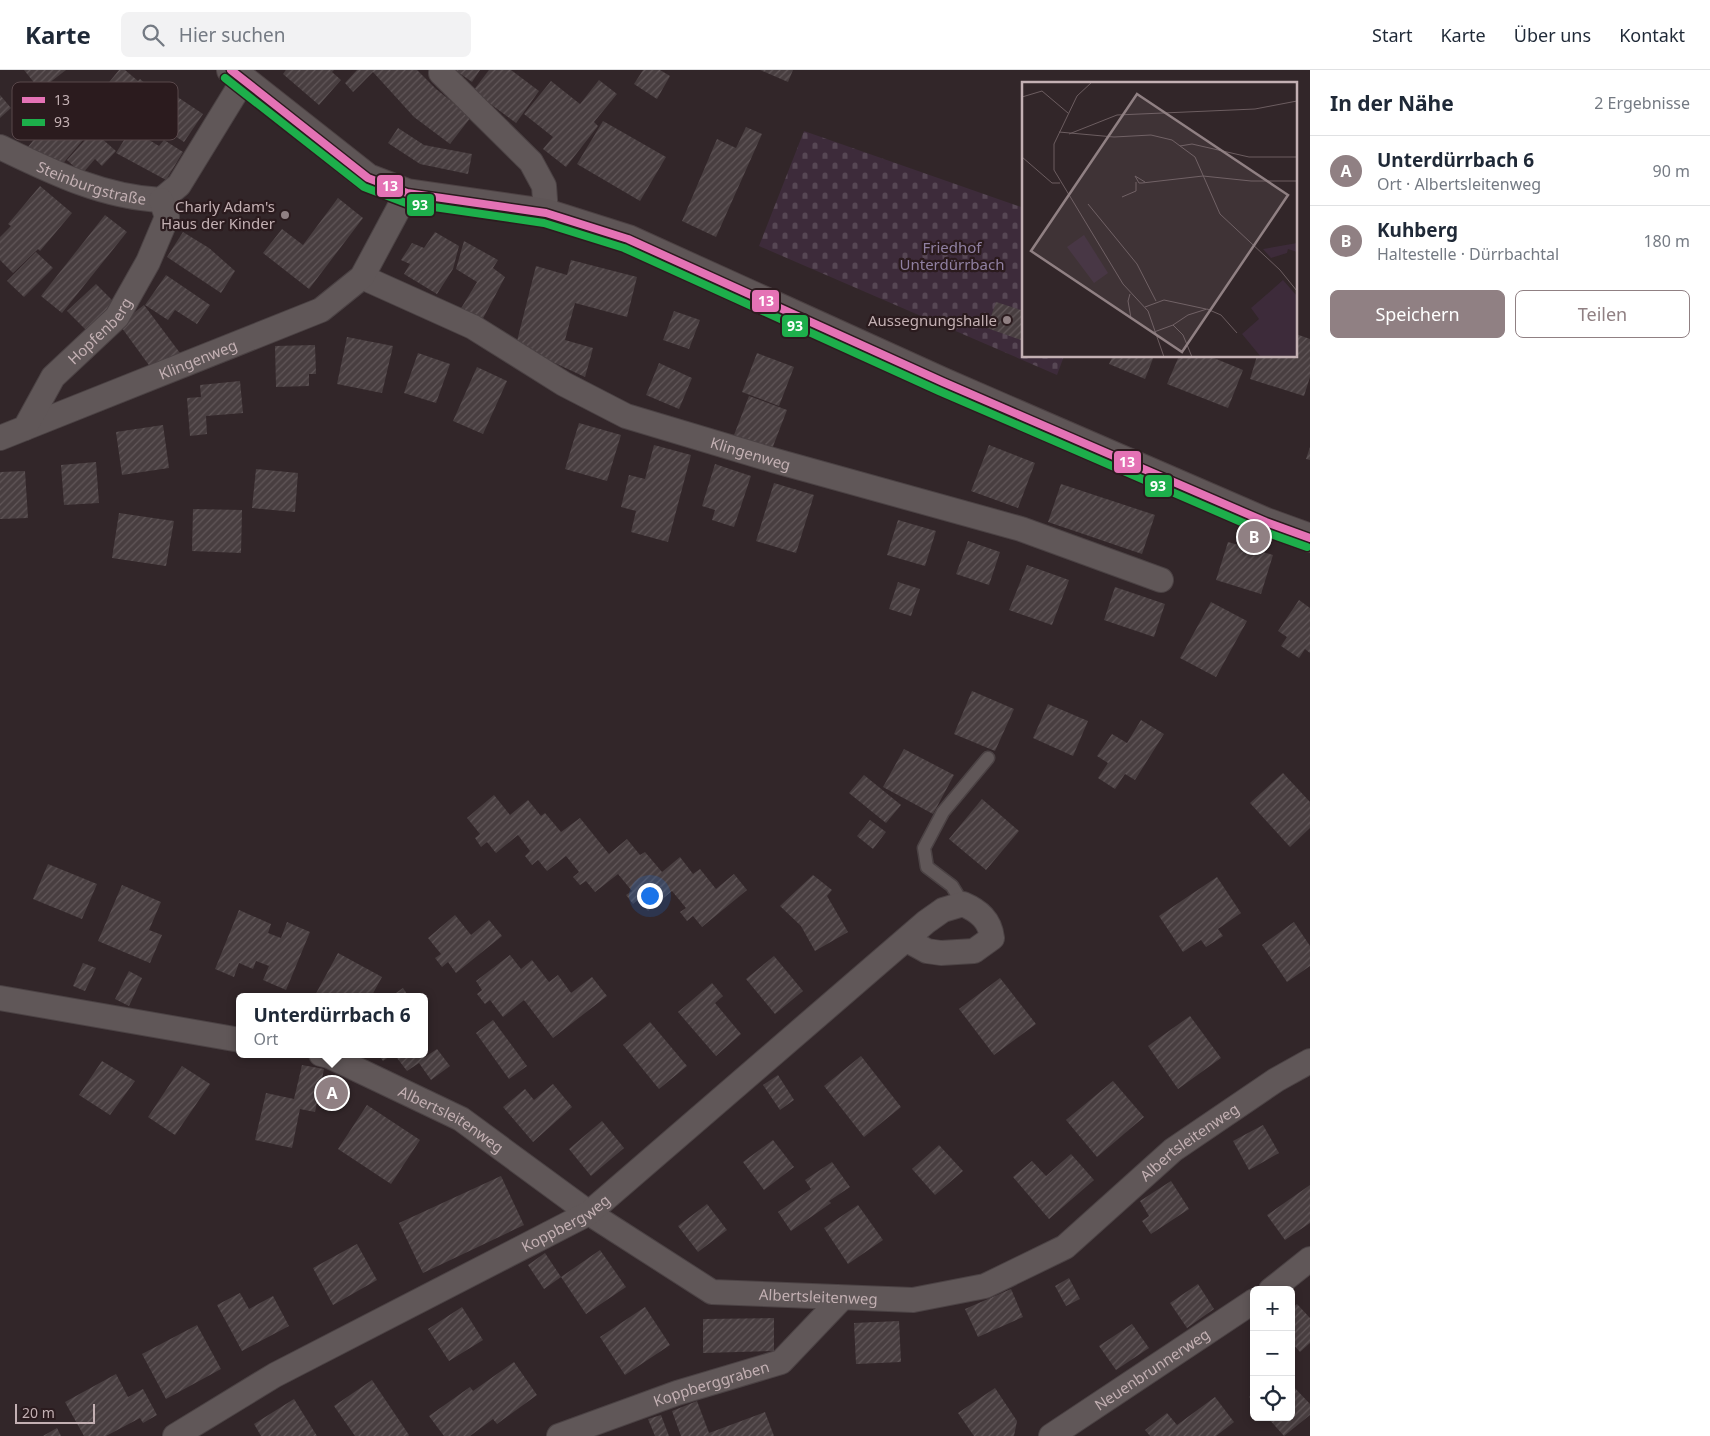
<!DOCTYPE html>
<html lang="de">
<meta charset="utf-8">
<style>
body{margin:0;font-family:"Noto Sans",sans-serif;background:#f2f2f3;color:#1f2937}
.controls{position:absolute;right:15px;bottom:15px;display:grid;overflow:hidden;border-radius:8px;box-shadow:0 2px 8px #0003}
.controls button{width:45px;height:45px;display:grid;place-items:center;padding:0;border:0;border-bottom:1px solid #e0e1e3;background:#fff;color:#1f2937;font:25px sans-serif}
.scale{position:absolute;left:15px;bottom:12px;width:80px;box-sizing:border-box;padding-left:5px;border:2px solid #c3b0b3;border-top:0;font-size:14px;line-height:18px;white-space:nowrap;color:#c3b0b3;-webkit-text-stroke:4px #2b1b1e;paint-order:stroke}
.you{position:absolute;left:649px;top:825px;width:18px;height:18px;margin:-12px;border:4px solid #fff;border-radius:50%;background:#1a73e8;box-shadow:0 0 0 8px #1a73e833}
.badge{display:grid;place-items:center;width:32px;height:32px;border-radius:50%;background:#908083;color:#fff;font-size:16px;font-weight:700}
.pin{position:absolute;translate:-50% -50%;border:2px solid #fff;box-shadow:0 1px 5px #0006}
.popup{position:absolute;left:236px;top:923px;width:192px;height:65px;box-sizing:border-box;display:grid;place-content:center;border-radius:8px;background:#fff;filter:drop-shadow(0 1px 4px #0005);font-size:16px;white-space:nowrap;color:#747a83}
.popup b{font-size:19px;color:#1f2937}
.popup::after{content:'';position:absolute;left:50%;top:100%;margin-left:-10px;border:10px solid transparent;border-top-color:#fff}
.list{margin:0;padding:0;list-style:none}
h2{display:flex;justify-content:space-between;align-items:center;height:65px;margin:0;padding:0 20px;font-size:21px}
h2 small{font-size:16px;font-weight:400;color:#747a83}
.list li{display:grid;grid-template-columns:32px 1fr auto;gap:15px;align-items:center;box-sizing:border-box;height:70px;padding:0 20px;border-top:1px solid #e0e1e3}
.list b{display:block;font-size:19px;white-space:nowrap}
.list p{margin:0;font-size:16px;white-space:nowrap;color:#747a83}
.list em{font-size:16px;font-style:normal;color:#747a83}
.actions{display:flex;gap:10px;padding:15px 20px}
.actions a{flex:1;padding:11px 0;border:1px solid #908083;border-radius:8px;text-align:center;font-size:18px;color:#908083}
.actions .main{background:#908083;color:#fff}
.icon{flex:none;width:28px;height:28px;fill:none;stroke:currentColor;stroke-width:2;stroke-linecap:round;stroke-linejoin:round}
.map{position:relative;flex:none;width:1310px;height:1366px;overflow:hidden}
header{display:flex;align-items:center;gap:30px;box-sizing:border-box;height:70px;padding:0 25px;background:#fff;border-bottom:1px solid #e0e1e3}
header strong{font-size:24px}
nav{display:flex;gap:28px;margin-inline-start:auto;font-size:18px}
.search{width:350px;height:45px;background:#f2f2f3;display:flex;align-items:center;gap:12px;box-sizing:border-box;padding:0 18px;border-radius:8px;color:#747a83;font-size:19px}
main{display:flex}
aside{flex:1;background:#fff}
.map>svg:first-child{display:block}
.cemetery{fill:url(#cemetery-stones)}
.building{fill:url(#building-hatch)}
.lines{fill:none;stroke-linecap:round;stroke-linejoin:round}
.lane-casing{stroke:#4b4244;stroke-width:15}
.street-casing{stroke:#4b4244;stroke-width:26}
.secondary-casing{stroke:#4c4143;stroke-width:30}
.lane{stroke:#605758;stroke-width:12}
.street{stroke:#605758;stroke-width:24}
.secondary{stroke:#5e5556;stroke-width:28}
.bus-1-casing{stroke:#2b1b1e;stroke-width:11}
.bus-2-casing{stroke:#2b1b1e;stroke-width:11}
.bus-1{stroke:#e472b5;stroke-width:8}
.bus-2{stroke:#1daf4b;stroke-width:8}
.poi-dot{fill:#908083;stroke:#2b1b1e;stroke-width:2}
.labels{text-anchor:middle;dominant-baseline:central;stroke-width:4.5;stroke-linejoin:round;paint-order:stroke}
.street-label{font-size:15px;fill:#c3b0b3;stroke:#2b1b1e}
.poi-label{font-size:15px;fill:#c3b0b3;stroke:#2b1b1e;text-anchor:end}
.park-label{font-size:15px;fill:#9080a2;stroke:#2b1b1e}
.inset-road{fill:none;stroke:#6c5d60;stroke-width:1}
.view{fill:#908083;fill-opacity:0.15;stroke:#908083;stroke-width:2.5}
.inset-edge{fill:none;stroke:#c3b0b3;stroke-width:2.5}
.key{fill:#2b1b1e;stroke:#59484b;stroke-width:1}
.key-label{font-size:14px;fill:#c3b0b3}
.line-badge{stroke:#2b1b1e;stroke-width:2}
.badge-label{font-size:14px;text-anchor:middle;font-weight:bold;fill:#fff}
</style>
<header>
<strong>Karte</strong>
<div class="search"><svg class="icon" aria-label="search" viewBox="0 0 24 24"><circle cx="10" cy="10" r="6"/><path d="M15 15l6 6"/></svg>Hier suchen</div>
<nav><a>Start</a><a>Karte</a><a>Über uns</a><a>Kontakt</a></nav>
</header>
<main>
<div class="map">
<svg width="1310" height="1366" viewBox="0 0 1310 1366">
<defs>
<pattern id="cemetery-stones" width="16" height="16" patternUnits="userSpaceOnUse" patternTransform="scale(1.25)"><rect width="16" height="16" fill="#3d2b3a"/><path d="M2 7V4a2 2 0 0 1 4 0v3zM10 15v-3a2 2 0 0 1 4 0v3z" fill="#574754"/></pattern>
<pattern id="building-hatch" width="6" height="6" patternUnits="userSpaceOnUse" patternTransform="scale(1.25)"><rect width="6" height="6" fill="#483e40"/><path d="M-1 1l2-2M0 6l6-6M5 7l2-2" fill="none" stroke="#615759"/></pattern>
</defs>
<rect width="100%" height="100%" fill="#322629"/>
<polygon class="cemetery" points="804,61 1024,138 1024,286 1064,286 1057,305 759,176"/>
<g class="building">
<polygon points="24,0 66,0 40,20"/>
<polygon points="119,0 125,0 138,11 140,9 159,25 136,53 117,37 114,41 97,27"/>
<polygon points="286,0 334,0 332,2 341,10 319,35 283,4"/>
<polygon points="357,0 417,0 436,19 471,47 450,74 414,47 373,2 353,22 345,13"/>
<polygon points="455,0 480,0 472,12"/>
<polygon points="489,0 511,0 539,21 516,53 473,21"/>
<polygon points="643,0 660,0 670,6 657,29 634,14"/>
<polygon points="760,0 793,0 788,12"/>
<polygon points="599,10 617,24 594,52 598,56 566,97 543,79 553,67 524,44 551,11 580,34"/>
<polygon points="164,18 203,44 184,72 145,46"/>
<polygon points="0,25 11,38 0,48"/>
<polygon points="60,38 89,63 59,98 27,78"/>
<polygon points="603,51 666,87 640,131 577,94"/>
<polygon points="746,57 762,64 716,167 682,151 717,69 736,78"/>
<polygon points="398,58 424,75 472,84 468,104 420,94 388,73"/>
<polygon points="131,59 159,76 164,70 183,82 166,110 116,83"/>
<polygon points="93,61 116,81 102,96 95,89 82,104 67,90"/>
<polygon points="40,116 72,143 40,181 38,179 13,203 0,190 0,167 11,156 8,154"/>
<polygon points="338,128 363,148 309,219 263,183 282,159 303,175"/>
<polygon points="105,145 127,162 62,243 41,226"/>
<polygon points="183,162 209,178 235,201 221,223 167,187"/>
<polygon points="435,162 459,176 453,199 437,224 404,204 410,194 401,190 412,173 424,178"/>
<polygon points="464,171 498,190 493,198 505,207 480,254 460,240 477,212 456,199"/>
<polygon points="36,182 53,198 24,227 7,211"/>
<polygon points="571,190 637,207 627,247 575,233 565,270 593,278 585,307 516,275 536,196 567,205"/>
<polygon points="166,205 210,235 197,254 175,240 168,250 145,235"/>
<polygon points="96,214 115,233 86,260 67,241"/>
<polygon points="996,232 1024,241 1024,271 987,258"/>
<polygon points="144,235 183,287 151,298 119,254"/>
<polygon points="674,241 700,250 689,279 663,270"/>
<polygon points="1296,264 1310,269 1310,307 1304,326 1250,309 1257,286 1296,286"/>
<polygon points="347,267 393,276 382,323 337,314"/>
<polygon points="315,275 316,304 309,304 309,316 276,317 275,276"/>
<polygon points="418,283 450,294 436,333 404,323"/>
<polygon points="757,283 794,297 779,336 742,322"/>
<polygon points="1113,286 1154,286 1145,309 1109,294"/>
<polygon points="1179,286 1209,286 1243,300 1228,338 1167,314"/>
<polygon points="659,293 692,308 679,339 646,325"/>
<polygon points="477,297 507,311 483,364 453,351"/>
<polygon points="240,311 243,343 206,346 207,364 190,366 187,328 201,327 200,315"/>
<polygon points="749,326 787,340 772,379 734,365"/>
<polygon points="579,353 621,365 607,411 565,399"/>
<polygon points="163,355 169,398 122,405 116,362"/>
<polygon points="654,375 691,385 668,472 631,462 636,441 621,437 629,405 645,409"/>
<polygon points="989,375 1035,393 1018,438 971,421"/>
<polygon points="1310,377 1310,390 1306,389"/>
<polygon points="96,392 99,433 64,435 61,395"/>
<polygon points="715,394 751,406 734,457 712,450 715,440 702,436"/>
<polygon points="256,399 298,403 295,442 252,438"/>
<polygon points="25,401 28,448 0,449 0,402"/>
<polygon points="774,413 814,425 796,483 756,471"/>
<polygon points="1061,414 1155,445 1142,484 1048,452"/>
<polygon points="193,439 242,440 241,483 192,481"/>
<polygon points="119,443 174,451 166,496 112,488"/>
<polygon points="898,450 936,461 925,496 887,485"/>
<polygon points="968,471 1000,482 989,515 956,504"/>
<polygon points="1228,472 1273,485 1261,524 1216,510"/>
<polygon points="1027,495 1069,510 1052,555 1009,540"/>
<polygon points="898,512 920,519 911,546 889,539"/>
<polygon points="1115,517 1165,534 1154,567 1104,550"/>
<polygon points="1299,530 1310,538 1310,583 1305,579 1299,588 1281,576 1287,567 1278,561"/>
<polygon points="1211,532 1247,551 1216,607 1180,588"/>
<polygon points="972,621 1014,639 995,681 954,664"/>
<polygon points="1048,634 1088,651 1073,686 1033,668"/>
<polygon points="1141,650 1164,664 1135,710 1125,704 1115,719 1098,708 1108,693 1097,686 1112,664 1127,673"/>
<polygon points="904,679 954,705 933,744 883,717"/>
<polygon points="1283,703 1310,732 1310,758 1290,777 1250,733"/>
<polygon points="864,705 901,735 886,753 849,723"/>
<polygon points="494,725 510,745 528,730 541,746 545,743 561,762 580,748 609,784 627,769 640,785 645,782 662,802 680,787 693,804 700,799 716,819 734,804 747,820 702,857 693,846 687,851 680,842 686,838 672,821 648,841 639,829 633,834 626,825 632,821 618,804 595,822 586,811 580,815 573,807 579,802 566,786 547,801 538,790 532,795 525,786 530,781 518,765 496,783 487,772 481,777 475,768 480,764 467,748"/>
<polygon points="982,729 1019,761 986,800 949,769"/>
<polygon points="870,750 886,762 873,779 857,766"/>
<polygon points="48,794 97,814 82,849 33,829"/>
<polygon points="813,805 832,820 827,826 848,862 815,881 801,856 780,836"/>
<polygon points="1217,807 1241,843 1218,859 1223,866 1206,877 1201,870 1183,882 1159,846"/>
<polygon points="122,815 161,832 149,860 162,865 150,893 98,871"/>
<polygon points="239,840 271,854 268,863 281,868 287,852 310,862 286,920 263,910 269,896 256,891 253,899 239,893 234,907 215,899"/>
<polygon points="455,845 471,865 489,850 502,866 456,903 448,892 442,897 435,888 441,884 428,868"/>
<polygon points="1294,852 1310,876 1310,896 1287,912 1262,875"/>
<polygon points="338,883 382,907 371,927 314,927"/>
<polygon points="510,885 521,899 532,890 549,912 558,905 571,923 592,907 607,926 553,968 524,930 503,947 490,930 485,934 477,924 482,920 476,911"/>
<polygon points="774,886 803,921 775,944 746,909"/>
<polygon points="83,893 96,898 85,921 73,916"/>
<polygon points="129,901 142,908 129,936 115,929"/>
<polygon points="1000,908 1036,954 994,985 959,939"/>
<polygon points="712,913 723,926 715,933 741,964 716,986 678,942"/>
<polygon points="403,918 409,927 390,927"/>
<polygon points="1190,946 1221,988 1178,1019 1148,976"/>
<polygon points="493,950 527,996 509,1009 476,963"/>
<polygon points="650,952 687,996 659,1019 623,975"/>
<polygon points="437,979 450,996 431,1010 419,993 407,1001 394,984 423,984 425,987"/>
<polygon points="378,984 393,984 383,991"/>
<polygon points="861,986 901,1037 864,1067 824,1016"/>
<polygon points="102,991 135,1011 110,1045 79,1025"/>
<polygon points="302,995 324,999 315,1042 300,1039 292,1078 255,1070 266,1023 294,1029"/>
<polygon points="182,996 210,1014 175,1065 148,1047"/>
<polygon points="778,1005 794,1030 780,1040 763,1015"/>
<polygon points="1113,1011 1144,1047 1097,1087 1066,1050"/>
<polygon points="553,1014 572,1037 533,1072 503,1037 525,1019 534,1030"/>
<polygon points="325,1015 343,1020 340,1032 322,1027"/>
<polygon points="367,1035 420,1070 391,1114 338,1079"/>
<polygon points="602,1051 624,1078 591,1106 569,1079"/>
<polygon points="1263,1055 1279,1083 1249,1100 1233,1071"/>
<polygon points="773,1070 794,1097 764,1120 743,1092"/>
<polygon points="939,1075 963,1101 935,1125 912,1099"/>
<polygon points="1071,1084 1094,1110 1049,1149 1013,1107 1032,1091 1046,1106"/>
<polygon points="832,1092 850,1117 829,1131 831,1133 791,1161 778,1142 811,1119 805,1110"/>
<polygon points="501,1106 524,1155 423,1203 399,1153"/>
<polygon points="1171,1111 1189,1139 1151,1164 1142,1151 1149,1146 1140,1131"/>
<polygon points="1310,1115 1310,1153 1285,1170 1267,1145"/>
<polygon points="707,1134 727,1160 698,1182 678,1156"/>
<polygon points="858,1135 883,1170 848,1194 824,1158"/>
<polygon points="357,1174 377,1210 333,1235 313,1198"/>
<polygon points="600,1180 626,1217 586,1244 561,1207"/>
<polygon points="545,1183 561,1207 544,1219 528,1195"/>
<polygon points="1069,1208 1080,1229 1066,1236 1055,1216"/>
<polygon points="1198,1214 1214,1239 1187,1258 1170,1233"/>
<polygon points="1011,1219 1023,1247 978,1267 965,1239"/>
<polygon points="240,1223 249,1239 273,1226 289,1256 242,1281 217,1235"/>
<polygon points="1297,1234 1310,1248 1310,1273 1300,1282 1291,1272 1291,1239"/>
<polygon points="462,1237 483,1270 449,1291 428,1259"/>
<polygon points="645,1237 670,1275 625,1305 600,1267"/>
<polygon points="774,1248 774,1281 703,1283 703,1249"/>
<polygon points="899,1251 901,1292 856,1294 854,1253"/>
<polygon points="1132,1254 1149,1278 1116,1300 1099,1276"/>
<polygon points="197,1255 221,1299 166,1329 142,1284"/>
<polygon points="514,1292 537,1325 497,1354 493,1349 470,1366 444,1366 429,1346 470,1317 473,1321"/>
<polygon points="116,1304 128,1327 143,1319 157,1345 143,1353 140,1348 106,1366 84,1366 65,1332"/>
<polygon points="372,1310 409,1365 408,1366 355,1366 334,1336"/>
<polygon points="1291,1314 1310,1334 1310,1345 1284,1366 1267,1347 1291,1347"/>
<polygon points="995,1318 1017,1351 1014,1366 974,1366 958,1343"/>
<polygon points="1254,1322 1254,1332 1249,1327"/>
<polygon points="1215,1327 1234,1352 1216,1366 1150,1366 1145,1360 1167,1343 1177,1355"/>
<polygon points="294,1329 317,1366 261,1366 254,1354"/>
<polygon points="697,1331 709,1363 765,1342 774,1366 681,1366 672,1341"/>
<polygon points="661,1345 669,1366 655,1366 648,1349"/>
<polygon points="57,1358 61,1366 43,1366"/>
</g>
<g class="lines">
<defs>
<polyline id="lane" points="963,834 952,816 927,797 924,778 943,742 988,688"/>
<g id="street">
<polyline points="441,3 531,92 544,116 546,143"/>
<path id="s1" d="M0,77C52,102 102,127 161,130L179,115L244,9"/>
<path id="s2" d="M362,207L473,257L564,314L626,346L776,391L1021,459L1161,510"/>
<path id="s3" d="M25,358L321,240L362,207L407,123"/>
<path id="s4" d="M0,368L25,358L53,307L117,247L148,192L167,147L161,130"/>
<polyline points="0,928 240,970"/>
<path id="s5" d="M321,984L329,986L461,1049L589,1143L712,1222L913,1230L985,1216L1065,1177L1173,1080L1276,1010L1310,991"/>
<polyline points="1271,1220 1310,1189"/>
<path id="s6" d="M175,1366L275,1305L589,1143L926,852L943,840L963,834C979,841 990,850 992,868L974,881L941,883L927,881L907,870"/>
<path id="s7" d="M559,1366L677,1323L781,1292L842,1228"/>
<path id="s8" d="M1051,1366L1254,1231"/>
</g>
<polyline id="secondary" points="231,0 368,108 407,123 546,143 628,169 943,312 1266,452 1310,468"/>
</defs>
<use href="#lane" class="lane-casing"/>
<use href="#street" class="street-casing"/>
<use href="#secondary" class="secondary-casing"/>
<use href="#lane" class="lane"/>
<use href="#street" class="street"/>
<use href="#secondary" class="secondary"/>
<defs>
<polyline id="bus-1" points="231,0 368,108 407,123 546,143 628,169 943,312 1266,452 1310,468"/>
<polyline id="bus-2" points="225,8 364,117 406,133 544,153 624,178 939,321 1262,461 1307,477"/>
</defs>
<use href="#bus-1" class="bus-1-casing"/>
<use href="#bus-2" class="bus-2-casing"/>
<use href="#bus-1" class="bus-1"/>
<use href="#bus-2" class="bus-2"/>
</g>
<g class="poi-dot">
<circle cx="285" cy="145" r="5"/>
<circle cx="1007" cy="250" r="5"/>
</g>
<g class="labels">
<g class="street-label">
<text stroke="none"><textPath href="#s1" startOffset="99">Steinburgstraße</textPath></text>
<text stroke="none"><textPath href="#s4" startOffset="151">Hopfenberg</textPath></text>
<text stroke="none"><textPath href="#s3" startOffset="186">Klingenweg</textPath></text>
<text stroke="none"><textPath href="#s2" startOffset="429">Klingenweg</textPath></text>
<text stroke="none"><textPath href="#s5" startOffset="146">Albertsleitenweg</textPath></text>
<text stroke="none"><textPath href="#s5" startOffset="986">Albertsleitenweg</textPath></text>
<text stroke="none"><textPath href="#s6" startOffset="445">Koppbergweg</textPath></text>
<text stroke="none"><textPath href="#s5" startOffset="566">Albertsleitenweg</textPath></text>
<text stroke="none"><textPath href="#s8" startOffset="121">Neuenbrunnerweg</textPath></text>
<text stroke="none"><textPath href="#s7" startOffset="161">Koppberggraben</textPath></text>
</g>
<g class="poi-label">
<text x="275" y="136">Charly Adam's<tspan x="275" dy="17">Haus der Kinder</tspan></text>
<text x="997" y="250">Aussegnungshalle</text>
</g>
<g class="park-label">
<text x="952" y="177">Friedhof<tspan x="952" dy="17">Unterdürrbach</tspan></text>
</g>
</g>
<g transform="translate(1022 12)">
<rect width="275" height="275" fill="#322629"/>
<path d="M275,161V170L266,167L265,171L249,176L241,167Z" fill="#3d2b3a"/>
<path d="M261,198L275,214V275H239L220,252L237,237L229,226Z" fill="#3d2b3a"/>
<path d="M62,153L86,191L72,201L45,165Z" fill="#3d2b3a"/>
<path class="inset-road" d="M70,0L55,14L32,62V88L101,202L126,229L142,275M0,15L20,9L46,31M37,50L92,55L129,53L150,58L173,75L198,132L258,188L275,209M47,52L95,33L233,27L275,19M158,64L170,62L227,75H275M0,75L30,101H38M123,100L113,94L117,101H120L181,94L229,99H275M100,115L114,109V100M66,122L115,182L134,219M108,212L106,219L109,236M123,225L142,218L184,227M151,243L166,233L185,227L199,233L215,251M132,250L151,243L161,253L170,275"/>
<path class="view" d="M115,12L266,113L160,270L9,169Z"/>
<rect width="275" height="275" class="inset-edge"/>
</g>
<rect x="12" y="12" width="166" height="58" rx="8" class="key"/>
<rect x="22" y="27" width="23" height="6" fill="#e472b5"/>
<rect x="22" y="49" width="23" height="7" fill="#1daf4b"/>
<g class="key-label">
<text x="54" y="35">13</text>
<text x="54" y="57">93</text>
</g>
<g class="line-badge">
<rect x="376" y="104" width="28" height="24" rx="5" fill="#e472b5"/>
<rect x="406" y="123" width="29" height="24" rx="5" fill="#1daf4b"/>
<rect x="751" y="219" width="29" height="24" rx="5" fill="#e472b5"/>
<rect x="781" y="244" width="28" height="24" rx="5" fill="#1daf4b"/>
<rect x="1113" y="380" width="29" height="24" rx="5" fill="#e472b5"/>
<rect x="1144" y="404" width="29" height="24" rx="5" fill="#1daf4b"/>
</g>
<g class="badge-label">
<text x="390" y="121">13</text>
<text x="420" y="140">93</text>
<text x="766" y="236">13</text>
<text x="795" y="261">93</text>
<text x="1127" y="397">13</text>
<text x="1158" y="421">93</text>
</g>
</svg>
<div class="controls">
<button>+</button>
<button>−</button>
<button><svg class="icon" aria-label="locate" viewBox="0 0 24 24"><circle cx="12" cy="12" r="6"/><path d="M12 2v4M12 18v4M2 12h4M18 12h4"/></svg></button>
</div>
<div class="scale">20 m</div>
<div class="you"></div>
<div class="pin badge" style="left:332px;top:1023px">A</div>
<div class="popup"><b>Unterdürrbach 6</b>Ort</div>
<div class="pin badge" style="left:1254px;top:467px">B</div>
</div>
<aside>
<h2>In der Nähe<small>2 Ergebnisse</small></h2>
<ul class="list">
<li><span class="badge">A</span><div><b>Unterdürrbach 6</b><p>Ort · Albertsleitenweg</p></div><em>90 m</em></li>
<li><span class="badge">B</span><div><b>Kuhberg</b><p>Haltestelle · Dürrbachtal</p></div><em>180 m</em></li>
</ul>
<div class="actions"><a class="main">Speichern</a><a>Teilen</a></div>
</aside>
</main>
